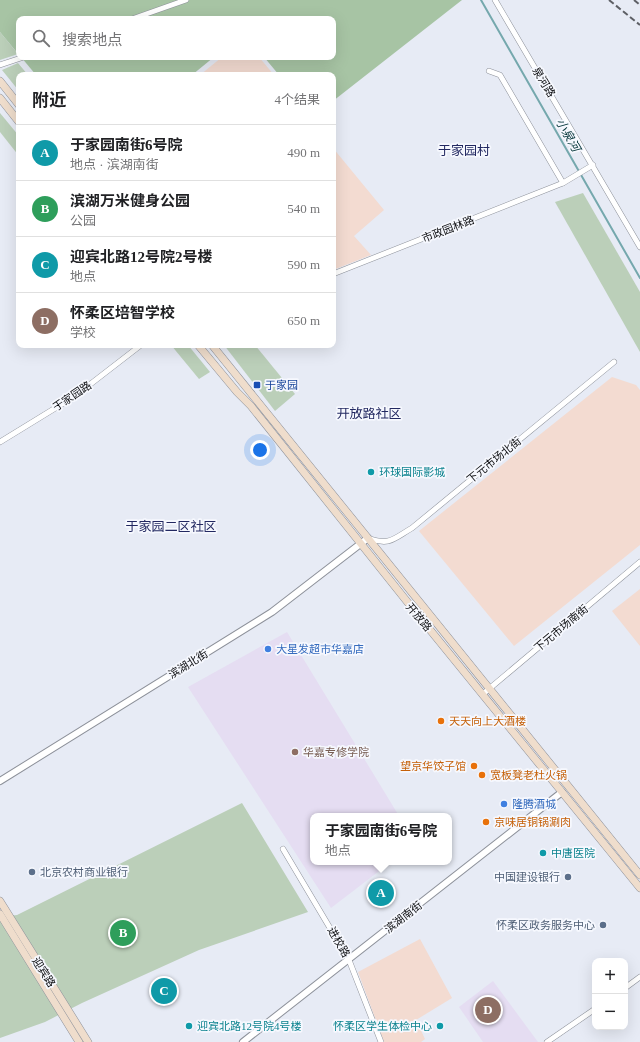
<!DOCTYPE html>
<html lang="zh">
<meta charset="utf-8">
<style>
body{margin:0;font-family:"Times New Roman","Noto Sans SC",serif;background:#f6f6f6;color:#202124}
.controls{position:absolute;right:12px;bottom:12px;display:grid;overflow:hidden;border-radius:8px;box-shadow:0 4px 16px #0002}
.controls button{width:36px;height:36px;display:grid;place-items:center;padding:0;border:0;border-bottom:1px solid #e0e0e0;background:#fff;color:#202124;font:20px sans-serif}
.you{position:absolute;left:260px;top:450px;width:14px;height:14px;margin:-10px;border:3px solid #fff;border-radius:50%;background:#1a73e8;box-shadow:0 0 0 6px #1a73e833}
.badge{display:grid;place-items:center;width:26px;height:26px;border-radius:50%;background:#b45309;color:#fff;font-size:13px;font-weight:700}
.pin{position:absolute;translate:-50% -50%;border:2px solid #fff;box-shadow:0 1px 4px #0006}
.popup{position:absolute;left:310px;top:813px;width:142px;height:52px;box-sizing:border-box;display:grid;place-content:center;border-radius:8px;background:#fff;filter:drop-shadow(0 1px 3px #0005);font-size:13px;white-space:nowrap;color:#757577}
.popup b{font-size:15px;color:#202124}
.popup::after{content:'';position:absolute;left:50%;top:100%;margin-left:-8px;border:8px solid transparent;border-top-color:#fff}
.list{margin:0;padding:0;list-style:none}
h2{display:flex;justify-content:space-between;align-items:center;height:52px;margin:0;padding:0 16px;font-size:17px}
h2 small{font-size:13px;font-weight:400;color:#757577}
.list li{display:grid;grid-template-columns:26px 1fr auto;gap:12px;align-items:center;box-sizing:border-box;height:56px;padding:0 16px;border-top:1px solid #e0e0e0}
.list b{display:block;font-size:15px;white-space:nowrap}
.list p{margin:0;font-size:13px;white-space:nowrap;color:#757577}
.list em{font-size:13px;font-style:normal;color:#757577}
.icon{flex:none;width:22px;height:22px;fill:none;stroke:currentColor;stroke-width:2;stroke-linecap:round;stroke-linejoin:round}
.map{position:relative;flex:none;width:640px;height:1042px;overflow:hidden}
.search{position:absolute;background:#fff;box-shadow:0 4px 16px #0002;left:16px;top:16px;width:320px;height:44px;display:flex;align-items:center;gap:10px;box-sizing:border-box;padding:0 14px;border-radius:8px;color:#757577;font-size:15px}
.panel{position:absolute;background:#fff;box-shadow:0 4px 16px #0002;left:16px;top:72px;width:320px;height:276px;border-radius:8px}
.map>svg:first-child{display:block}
.commercial{fill:#f3dbd1}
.education{fill:#e5ddf2}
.green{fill:#bbcfb9}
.forest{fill:#a7c4a4}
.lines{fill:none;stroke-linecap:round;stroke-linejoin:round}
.stream{stroke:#75a8ad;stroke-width:2}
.minor-casing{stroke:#8d919a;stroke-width:6}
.tertiary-casing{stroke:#8d919a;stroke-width:8}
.secondary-casing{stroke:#8d919a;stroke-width:8}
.minor{stroke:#fff;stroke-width:5}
.tertiary{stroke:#fff;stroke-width:6}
.secondary{stroke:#efddcc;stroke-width:7}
.rail{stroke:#5d5f65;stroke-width:2;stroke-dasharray:6 3;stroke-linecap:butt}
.transit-dot{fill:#1a4fb4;stroke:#f6f8fe;stroke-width:1.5}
.culture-dot{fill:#0f9aa8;stroke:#f6f8fe;stroke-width:1.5}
.shop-dot{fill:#3f7fe0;stroke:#f6f8fe;stroke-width:1.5}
.food-dot{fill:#e8710a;stroke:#f6f8fe;stroke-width:1.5}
.education-dot{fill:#8d6e63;stroke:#f6f8fe;stroke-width:1.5}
.service-dot{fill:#5c6f8a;stroke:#f6f8fe;stroke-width:1.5}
.labels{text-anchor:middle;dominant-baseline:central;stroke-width:3.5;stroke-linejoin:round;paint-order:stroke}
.street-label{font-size:11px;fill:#0d0e11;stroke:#f6f8fe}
.transit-label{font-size:11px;fill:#164399;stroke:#f6f8fe;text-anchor:start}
.culture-label{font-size:11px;fill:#0d838f;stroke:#f6f8fe;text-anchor:start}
.shop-label{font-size:11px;fill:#366cbe;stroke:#f6f8fe;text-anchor:start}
.food-label{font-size:11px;fill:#c56008;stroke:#f6f8fe;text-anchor:start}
.education-label{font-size:11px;fill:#785e54;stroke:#f6f8fe;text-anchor:start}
.service-label{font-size:11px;fill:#4e5e75;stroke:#f6f8fe;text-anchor:end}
.water-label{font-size:12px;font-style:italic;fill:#003236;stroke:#f6f8fe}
.quarter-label{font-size:13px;fill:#222861;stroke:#f6f8fe}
</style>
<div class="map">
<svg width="640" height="1042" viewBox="0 0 640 1042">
<rect width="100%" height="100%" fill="#e7ebf5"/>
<g class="commercial">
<polygon points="222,57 259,57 274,75 200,75"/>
<polygon points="333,148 384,210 354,236 371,255 333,270"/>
<polygon points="612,377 636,385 640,390 640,545 514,646 419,531"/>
<polygon points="640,589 640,646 612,611"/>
<polygon points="420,939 452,998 416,1020 425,1039 421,1042 384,1042 358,972"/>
</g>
<g class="education">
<polygon points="287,632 399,816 313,816 313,862 391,862 331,908 188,687"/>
<polygon points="493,981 538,1042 483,1042 459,1007"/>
</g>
<g class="green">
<polygon points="0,32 18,54 0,60"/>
<polygon points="18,63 28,75 19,75 19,91 2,70"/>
<polygon points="0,113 19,136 19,156 0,132"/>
<polygon points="583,193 640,292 640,352 555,202"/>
<polygon points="171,345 188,345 210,372 199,379"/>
<polygon points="224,345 255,345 295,394 275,411"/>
<polygon points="242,803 308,912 199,950 82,1003 45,1022 0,1038 0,917 17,915"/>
</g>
<g class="forest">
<polygon points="0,0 462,0 333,101 333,75 279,75 264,57 333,57 333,19 19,19 19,55 0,32"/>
<polygon points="21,57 214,57 192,75 36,75"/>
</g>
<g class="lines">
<polyline class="stream" points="481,0 640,278"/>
<defs>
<g id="minor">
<polyline points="495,0 640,247"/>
<polyline points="132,19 186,0"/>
<polyline points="0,65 24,57"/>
<polyline points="489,71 500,75 563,183"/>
<polyline points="333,274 563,183 593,165"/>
<polyline points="0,442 75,396 141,345"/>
<path d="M368,538C390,546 393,539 412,528L614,362"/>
<polyline points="483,694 640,562"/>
<polyline points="283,849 349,960 381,1042"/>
<polyline points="625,988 640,977"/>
<polyline points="547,1042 595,1009"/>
</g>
<g id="tertiary">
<polyline points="0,781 272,612 368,538"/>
<polyline points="243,1042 562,792"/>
</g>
<g id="secondary">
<polyline points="0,81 19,105"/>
<polyline points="0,98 19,122"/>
<polyline points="198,345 237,392 251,406 409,604 640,888"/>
<polyline points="212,345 640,875"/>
<polyline points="0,901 88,1042"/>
<polyline points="0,914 79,1042"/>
</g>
</defs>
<use href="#minor" class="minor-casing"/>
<use href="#tertiary" class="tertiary-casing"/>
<use href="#secondary" class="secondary-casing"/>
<use href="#minor" class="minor"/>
<use href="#tertiary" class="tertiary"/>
<use href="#secondary" class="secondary"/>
<g class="rail">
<polyline points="609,0 640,25"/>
<polyline points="634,0 640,5"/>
</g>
</g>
<rect class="transit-dot" x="253" y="381" width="8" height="8" rx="2"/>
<g class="culture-dot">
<circle cx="371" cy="472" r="4"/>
<circle cx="543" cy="853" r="4"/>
<circle cx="189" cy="1026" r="4"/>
<circle cx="440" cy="1026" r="4"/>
</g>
<g class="shop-dot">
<circle cx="268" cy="649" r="4"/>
<circle cx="504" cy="804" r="4"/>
</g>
<g class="food-dot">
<circle cx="441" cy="721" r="4"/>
<circle cx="474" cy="766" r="4"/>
<circle cx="482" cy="775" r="4"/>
<circle cx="486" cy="822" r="4"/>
</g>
<circle class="education-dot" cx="295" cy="752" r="4"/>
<g class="service-dot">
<circle cx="32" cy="872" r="4"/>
<circle cx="568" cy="877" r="4"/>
<circle cx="603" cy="925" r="4"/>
</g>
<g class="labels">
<g class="street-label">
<text transform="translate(544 82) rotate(59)">泉河路</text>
<text transform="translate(448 229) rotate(-21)">市政园林路</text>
<text transform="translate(72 396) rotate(-34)">于家园路</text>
<text transform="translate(494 460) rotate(-39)">下元市场北街</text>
<text transform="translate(419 617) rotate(50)">开放路</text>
<text transform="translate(561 628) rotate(-40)">下元市场南街</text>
<text transform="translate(188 664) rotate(-32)">滨湖北街</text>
<text transform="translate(403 917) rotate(-38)">滨湖南街</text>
<text transform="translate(339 942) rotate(60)">进校路</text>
<text transform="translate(44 972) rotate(58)">迎宾路</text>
</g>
<g class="transit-label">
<text x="265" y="385">于家园</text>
</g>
<g class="culture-label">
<text x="379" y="472">环球国际影城</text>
<text x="551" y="853">中唐医院</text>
<text x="197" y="1026">迎宾北路12号院4号楼</text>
<text x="432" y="1026" text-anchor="end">怀柔区学生体检中心</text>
</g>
<g class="shop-label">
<text x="276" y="649">大星发超市华嘉店</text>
<text x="512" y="804">隆腾酒城</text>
</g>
<g class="food-label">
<text x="449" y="721">天天向上大酒楼</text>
<text x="466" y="766" text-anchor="end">望京华饺子馆</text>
<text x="490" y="775">宽板凳老杜火锅</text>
<text x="494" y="822">京味居铜锅涮肉</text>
</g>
<g class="education-label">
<text x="303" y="752">华嘉专修学院</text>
</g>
<g class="service-label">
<text x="40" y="872" text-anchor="start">北京农村商业银行</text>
<text x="560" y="877">中国建设银行</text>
<text x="595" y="925">怀柔区政务服务中心</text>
</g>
<g class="water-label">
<text transform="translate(568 135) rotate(60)">小泉河</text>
</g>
<g class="quarter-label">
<text x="464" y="150">于家园村</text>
<text x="369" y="413">开放路社区</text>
<text x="171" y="526">于家园二区社区</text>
</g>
</g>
</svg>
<div class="controls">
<button>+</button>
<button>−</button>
</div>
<div class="you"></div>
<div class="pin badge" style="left:381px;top:893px;background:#0f9aa8">A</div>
<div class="popup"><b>于家园南街6号院</b>地点</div>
<div class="pin badge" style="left:123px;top:933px;background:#2e9e5b">B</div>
<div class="pin badge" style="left:164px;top:991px;background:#0f9aa8">C</div>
<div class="pin badge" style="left:488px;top:1010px;background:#8d6e63">D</div>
<div class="search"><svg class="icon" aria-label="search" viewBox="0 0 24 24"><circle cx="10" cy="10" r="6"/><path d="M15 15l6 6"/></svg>搜索地点</div>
<section class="panel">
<h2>附近<small>4个结果</small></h2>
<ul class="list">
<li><span class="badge" style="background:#0f9aa8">A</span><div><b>于家园南街6号院</b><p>地点 · 滨湖南街</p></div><em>490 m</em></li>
<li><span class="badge" style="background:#2e9e5b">B</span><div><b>滨湖万米健身公园</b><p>公园</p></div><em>540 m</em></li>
<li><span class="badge" style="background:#0f9aa8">C</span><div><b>迎宾北路12号院2号楼</b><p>地点</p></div><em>590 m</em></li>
<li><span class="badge" style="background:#8d6e63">D</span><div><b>怀柔区培智学校</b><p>学校</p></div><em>650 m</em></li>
</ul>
</section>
</div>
